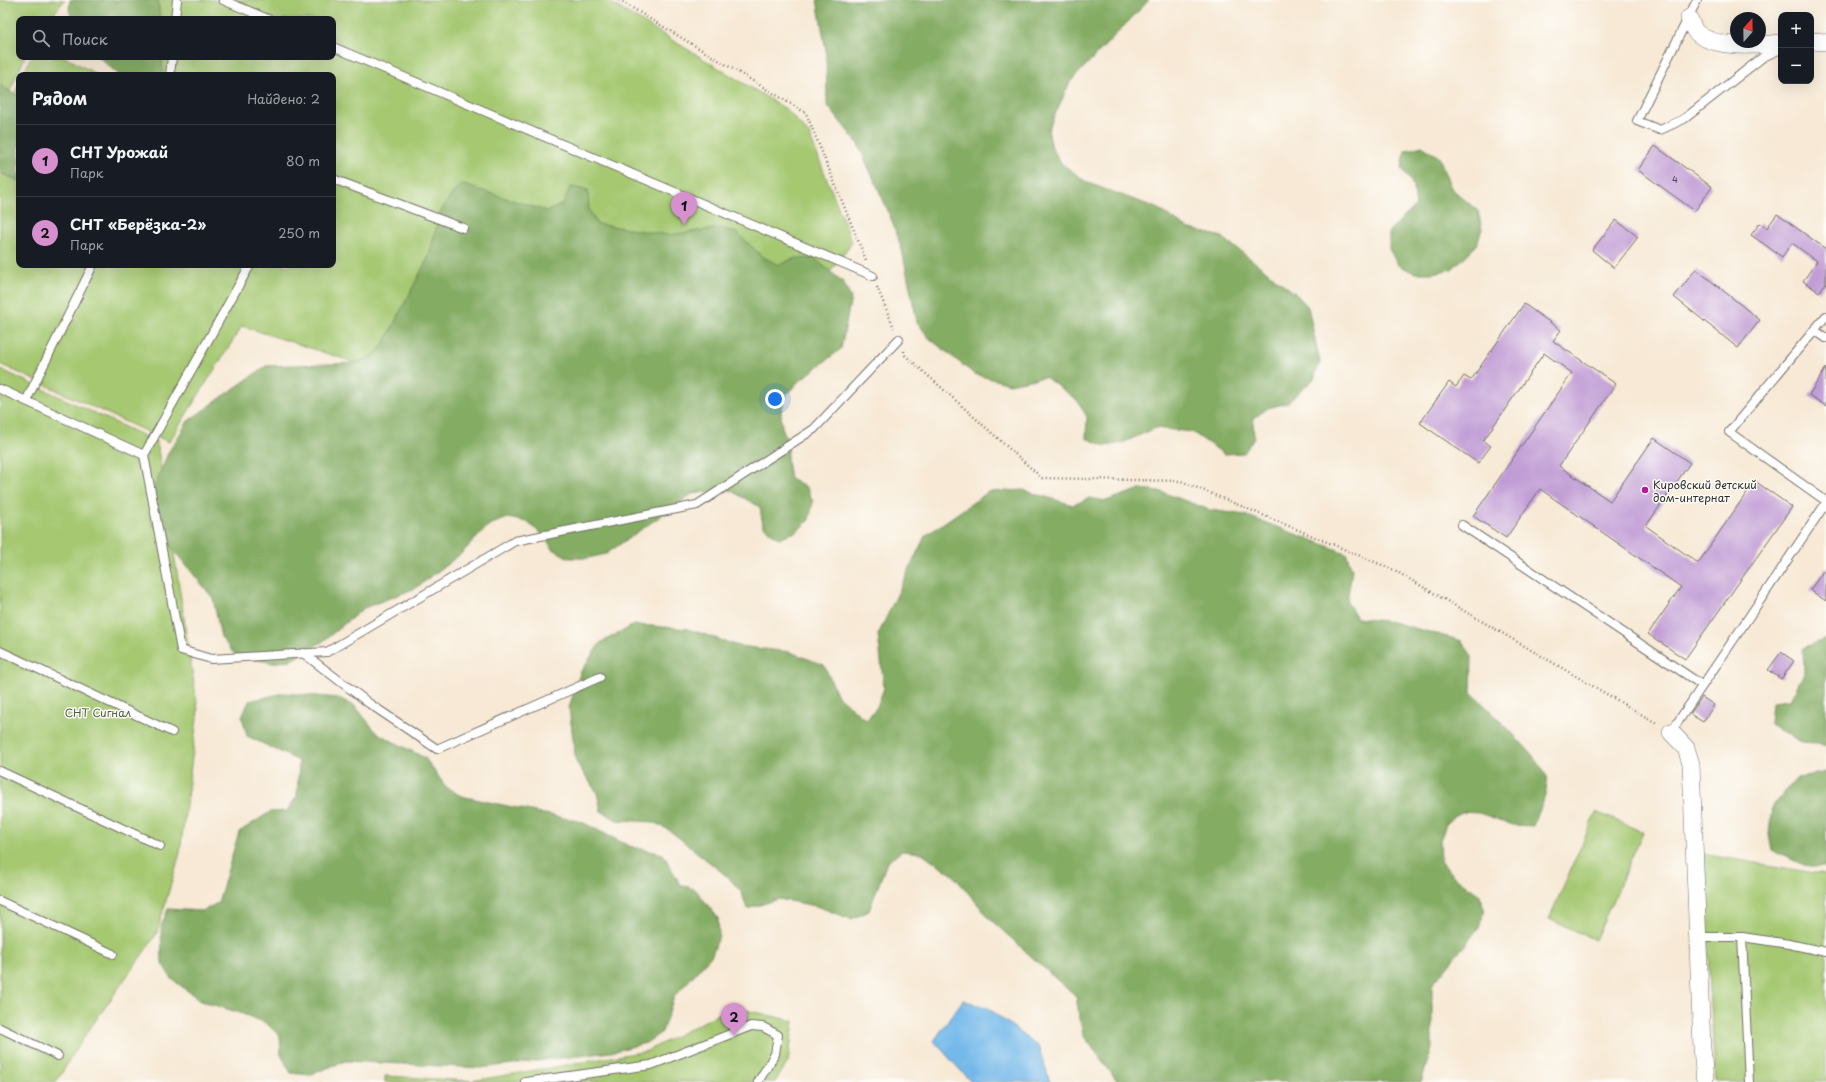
<!DOCTYPE html>
<html lang="ru">
<meta charset="utf-8">
<style>
body{margin:0;font-family:"Playpen Sans",sans-serif;background:#20242c;color:#f1f3f6}
.controls{position:absolute;right:12px;top:12px;display:grid;overflow:hidden;border-radius:8px;box-shadow:0 4px 16px #0002}
.controls button{width:36px;height:36px;display:grid;place-items:center;padding:0;border:0;border-bottom:1px solid #363941;background:#171b24;color:#f1f3f6;font:20px sans-serif}
.compass{position:absolute;left:1730px;top:12px;width:36px;height:36px;border-radius:50%;background:#171b24;box-shadow:0 4px 16px #0002;rotate:20deg}
.you{position:absolute;left:775px;top:399px;width:14px;height:14px;margin:-10px;border:3px solid #fff;border-radius:50%;background:#1a73e8;box-shadow:0 0 0 6px #1a73e833}
.badge{display:grid;place-items:center;width:26px;height:26px;border-radius:50%;background:#d690ce;color:#111;font-size:13px;font-weight:700}
.pin{position:absolute;translate:-50% -33px;filter:drop-shadow(0 1px 2px #0008)}
.pin::after{content:'';position:absolute;top:21px;width:14px;height:12px;background:inherit;clip-path:polygon(0 0,100% 0,50% 100%)}
.list{margin:0;padding:0;list-style:none}
h2{display:flex;justify-content:space-between;align-items:center;height:52px;margin:0;padding:0 16px;font-size:17px}
h2 small{font-size:13px;font-weight:400;color:#9ea1a6}
.list li{display:grid;grid-template-columns:26px 1fr auto;gap:12px;align-items:center;box-sizing:border-box;height:72px;padding:0 16px;border-top:1px solid #363941}
.list b{display:block;font-size:15px;white-space:nowrap}
.list p{margin:0;font-size:13px;white-space:nowrap;color:#9ea1a6}
.list em{font-size:13px;font-style:normal;color:#9ea1a6}
.icon{flex:none;width:22px;height:22px;fill:none;stroke:currentColor;stroke-width:2;stroke-linecap:round;stroke-linejoin:round}
.map{position:relative;flex:none;width:1826px;height:1082px;overflow:hidden}
.search{position:absolute;background:#171b24;box-shadow:0 4px 16px #0002;left:16px;top:16px;width:320px;height:44px;display:flex;align-items:center;gap:10px;box-sizing:border-box;padding:0 14px;border-radius:8px;color:#9ea1a6;font-size:15px}
.panel{position:absolute;background:#171b24;box-shadow:0 4px 16px #0002;left:16px;top:72px;width:320px;height:196px;border-radius:8px}
.map>svg:first-child{display:block}
.green{fill:#a5c871;stroke:#687a4e}
.forest{fill:#84ac63;stroke:#586c47}
.water{fill:#75b9eb;stroke:#50728b}
.building{fill:#c19dd6}
.lines{fill:none;stroke-linecap:round;stroke-linejoin:round}
.service-casing{stroke:#726e66;stroke-width:10}
.minor-casing{stroke:#726e66;stroke-width:18}
.path{stroke:#726e66;stroke-width:2.5;stroke-dasharray:1 3;stroke-linecap:butt}
.service{stroke:#fff;stroke-width:8}
.minor{stroke:#fff;stroke-width:17}
.poi-dot{fill:#b5179e;stroke:#fdfcf7;stroke-width:1.5}
.labels{text-anchor:middle;dominant-baseline:central;stroke-width:3;stroke-linejoin:round;paint-order:stroke}
.number-label{font-size:9px;fill:#504856}
.poi-label{font-size:11px;fill:#2b2b2b;stroke:#fdfcf7;text-anchor:start}
.park-label{font-size:11px;fill:#505a40;stroke:#fdfcf7}
</style>
<div class="map">
<svg width="1826" height="1082" viewBox="0 0 1826 1082">
<rect width="100%" height="100%" fill="#fdfcf7"/>
<filter id="ink" filterUnits="userSpaceOnUse"><feTurbulence type="fractalNoise" baseFrequency=".025" numOctaves="2"/><feDisplacementMap in="SourceGraphic" scale="8" xChannelSelector="R" yChannelSelector="G"/><feConvolveMatrix kernelMatrix="1 2 1 2 8 2 1 2 1" color-interpolation-filters="sRGB"/></filter>
<filter id="wash" filterUnits="userSpaceOnUse"><feTurbulence type="fractalNoise" baseFrequency=".012" numOctaves="4" result="noise"/><feDisplacementMap in="SourceGraphic" scale="16" xChannelSelector="R" yChannelSelector="G"/><feGaussianBlur stdDeviation="0.9" result="paint"/><feColorMatrix in="noise" values="0 0 0 0 0 0 0 0 0 0 0 0 0 0 0 0 0 1.4 0 .05"/><feComposite in="paint" operator="in"/></filter>
<g filter="url(#wash)">
<rect width="100%" height="100%" fill="#f7e9d5"/>
<g class="green">
<polygon points="0,0 65,0 49,19 19,19 19,57 25,57 0,113"/>
<polygon points="149,0 606,0 786,109 809,134 852,242 822,283 378,370 242,326 169,442 0,364 0,127 19,84 19,265 333,265 333,75 148,75 148,57 333,57 333,19 149,19"/>
<polygon points="31,57 65,57 98,75 23,75"/>
<polygon points="0,369 157,442 198,710 180,853 156,935 84,1037 56,1082 0,1082"/>
<polygon points="1596,812 1643,832 1595,940 1549,919"/>
<polygon points="1703,854 1826,875 1826,1082 1715,1082"/>
<polygon points="732,1007 794,1021 788,1062 775,1082 385,1082 385,1076 472,1081 647,1051"/>
</g>
<g class="forest">
<polygon points="70,0 158,0 160,19 72,19 69,9"/>
<polygon points="817,0 1149,0 1070,82 1048,130 1052,148 1061,163 1088,183 1157,208 1187,228 1222,237 1296,294 1308,307 1320,362 1314,379 1287,403 1268,408 1253,419 1254,438 1244,453 1224,454 1192,432 1156,428 1122,443 1105,446 1086,438 1087,417 1077,400 1045,377 1010,384 974,374 929,338 917,322 902,250 889,213 858,144 827,105 826,51"/>
<polygon points="99,57 162,57 163,73 161,75 119,75"/>
<polygon points="0,85 19,97 19,181 0,173"/>
<polygon points="1422,146 1439,157 1451,188 1478,211 1482,229 1477,245 1452,269 1433,273 1415,273 1398,265 1389,249 1389,231 1416,206 1413,185 1402,168 1405,151"/>
<polygon points="461,184 547,211 563,204 570,187 588,190 589,209 597,224 668,235 721,228 737,233 763,257 779,265 795,258 815,259 843,282 851,298 841,349 798,382 787,394 781,411 782,427 789,444 787,460 790,479 806,487 813,502 809,520 796,532 778,538 763,526 760,507 728,489 692,494 606,554 588,558 569,558 553,549 542,534 527,522 508,518 489,525 462,553 416,588 364,608 322,642 291,660 272,663 235,655 221,637 213,598 152,524 154,488 168,453 188,421 266,366 355,363 371,357 383,345 430,254 439,215 449,198"/>
<path d="M1141,489L1159,491L1210,510L1245,515L1346,553L1352,570L1347,602L1357,618L1392,622L1462,641L1472,656L1471,692C1486,707 1543,760 1546,777C1549,794 1539,811 1533,826L1513,825L1479,813L1461,812L1446,824L1440,841L1441,861L1452,875L1480,895L1485,912L1479,928L1432,985V1048L1421,1082H1118L1083,1035L1076,997L991,920L953,875L922,853L902,851L887,862L869,911L851,919L816,906L779,899L747,909L742,893L729,878L669,830L653,822L617,820L601,811L597,793L576,762L569,708L580,673L600,643L634,625L652,626L688,629L739,646L790,652L824,665L838,696L866,720L877,707L884,688L878,635L925,536L988,492L1023,490L1073,505L1090,498L1106,501Z"/>
<polygon points="1826,639 1826,746 1817,743 1801,742 1770,724 1772,702 1790,700 1804,673 1803,648"/>
<polygon points="284,693 339,698 355,706 377,733 425,758 446,787 461,796 582,822 629,846 663,854 680,884 696,890 718,918 719,936 712,955 674,997 662,1032 646,1043 611,1052 480,1068 345,1061 310,1075 291,1073 281,1055 280,1036 266,1023 240,1013 201,1001 172,979 162,964 161,926 168,909 202,911 218,903 239,832 270,812 287,811 297,796 299,761 247,736 242,717 249,701"/>
<polygon points="1826,772 1826,867 1809,867 1772,851 1769,835 1772,806 1797,778"/>
</g>
<polygon class="water" points="963,1000 988,1008 1038,1046 1050,1082 971,1082 934,1041"/>
<g id="blocks">
<g class="building">
<polygon points="1655,146 1712,187 1695,211 1638,170"/>
<polygon points="1777,214 1826,249 1826,283 1819,292 1803,281 1817,261 1792,243 1782,257 1751,235 1760,223 1767,228"/>
<polygon points="1616,220 1638,237 1614,268 1592,250"/>
<polygon points="1696,269 1760,320 1738,348 1674,297"/>
<polygon points="1524,304 1561,330 1553,341 1616,384 1559,466 1610,501 1654,438 1690,463 1646,526 1698,563 1755,481 1792,507 1685,659 1648,634 1681,587 1540,489 1506,538 1473,516 1572,373 1544,353 1483,441 1491,446 1478,463 1420,423 1449,382 1456,387 1464,376 1471,380"/>
<polygon points="1826,368 1826,406 1809,395"/>
<polygon points="1826,567 1826,601 1810,590"/>
<polygon points="1781,652 1794,661 1781,679 1768,670"/>
<polygon points="1702,697 1714,705 1703,722 1690,714"/>
</g>
</g>
</g>
<g filter="url(#ink)">
<use href="#blocks" fill-opacity="0" stroke="#726e66" stroke-width="1"/>
<g class="lines">
<defs>
<g id="service">
<polyline points="223,0 268,19"/>
<polyline points="1697,0 1637,121 1660,130 1684,119 1763,57 1781,49"/>
<polyline points="175,19 177,0"/>
<polyline points="333,47 873,276"/>
<polyline points="170,75 172,57"/>
<polyline points="333,179 463,228"/>
<polyline points="250,265 144,455 181,650 211,659 327,652 515,541 697,505 814,429 899,339"/>
<polyline points="1826,316 1729,432 1826,501"/>
<polyline points="1814,330 1826,338"/>
<polyline points="0,389 144,455"/>
<polyline points="26,401 93,265"/>
<polyline points="1462,525 1702,685"/>
<polyline points="0,651 172,732"/>
<polyline points="303,653 370,704 437,749 600,677"/>
<polyline points="1671,732 1826,503"/>
<polyline points="0,771 160,846"/>
<polyline points="0,901 113,954"/>
<polyline points="1698,937 1742,937 1789,944 1826,952"/>
<polyline points="1742,937 1749,1082"/>
<polyline points="0,1028 58,1056"/>
<polyline points="525,1082 651,1065 751,1026 763,1027 778,1035 775,1054 758,1082"/>
</g>
<g id="minor">
<path d="M1689,18C1691,22 1693,29 1696,32C1713,49 1759,46 1781,43"/>
<polyline points="1811,41 1826,42"/>
<polyline points="1671,732 1686,748 1691,764 1702,1048 1705,1082"/>
</g>
</defs>
<use href="#service" class="service-casing"/>
<use href="#minor" class="minor-casing"/>
<g class="path">
<polyline points="619,0 806,113 866,260"/>
<polyline points="877,287 894,328"/>
<polyline points="904,351 905,355 1042,478 1181,481 1394,570 1658,724"/>
</g>
<use href="#service" class="service"/>
<use href="#minor" class="minor"/>
</g>
</g>
<circle class="poi-dot" cx="1645" cy="490" r="4"/>
<g class="labels">
<g class="number-label">
<text x="1675" y="179">4</text>
</g>
<g class="poi-label">
<text x="1653" y="484">Кировский детский<tspan x="1653" dy="13">дом-интернат</tspan></text>
</g>
<g class="park-label">
<text x="98" y="712">СНТ Сигнал</text>
</g>
</g>
</svg>
<div class="controls">
<button>+</button>
<button>−</button>
</div>
<svg class="compass" viewBox="-18 -18 36 36"><path d="M0-13l5 13h-10z" fill="#e53935"/><path d="M0 13l5-13h-10z" fill="#9ea1a6"/></svg>
<div class="you"></div>
<div class="pin badge" style="left:684px;top:225px">1</div>
<div class="pin badge" style="left:734px;top:1036px">2</div>
<div class="search"><svg class="icon" aria-label="search" viewBox="0 0 24 24"><circle cx="10" cy="10" r="6"/><path d="M15 15l6 6"/></svg>Поиск</div>
<section class="panel">
<h2>Рядом<small>Найдено: 2</small></h2>
<ul class="list">
<li><span class="badge">1</span><div><b>СНТ Урожай</b><p>Парк</p></div><em>80 m</em></li>
<li><span class="badge">2</span><div><b>СНТ «Берёзка-2»</b><p>Парк</p></div><em>250 m</em></li>
</ul>
</section>
</div>
